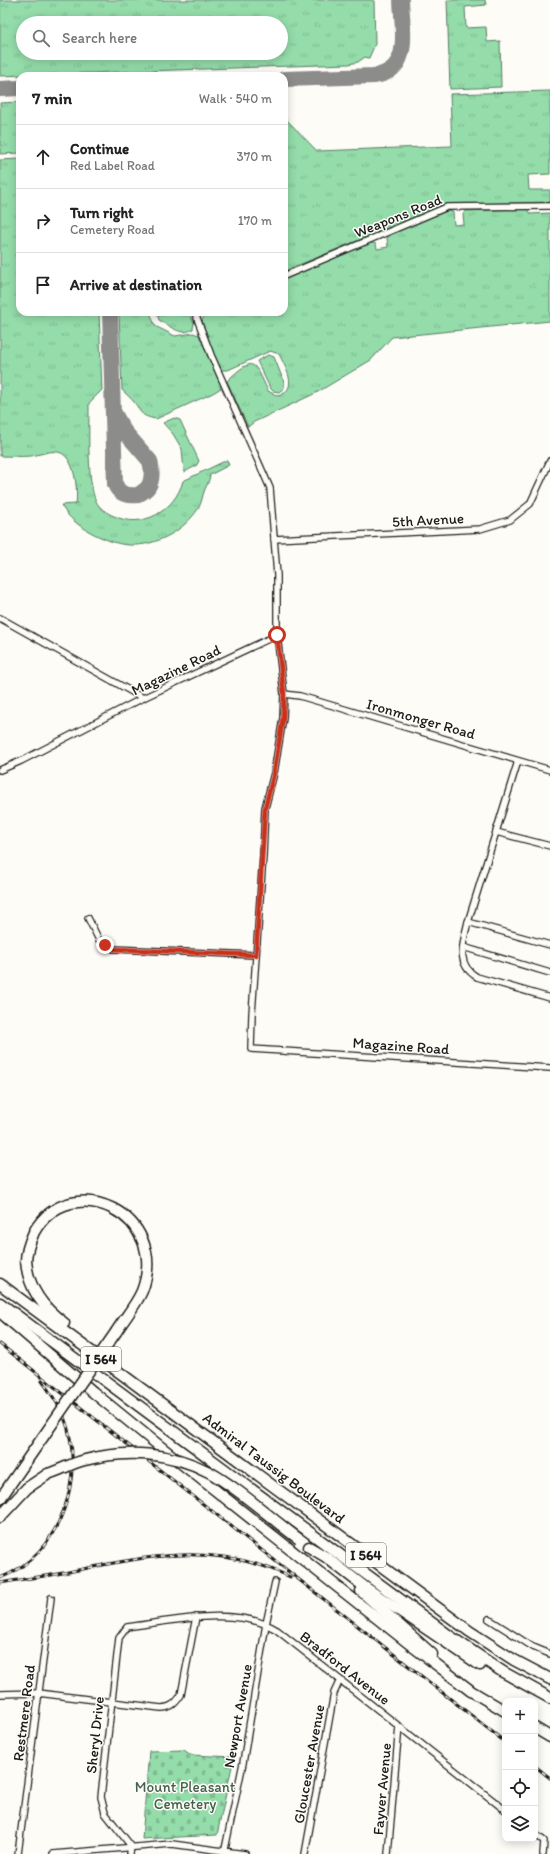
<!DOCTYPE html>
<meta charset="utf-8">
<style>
body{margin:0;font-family:Itim,sans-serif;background:#f2f2f2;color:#222}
.controls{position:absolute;right:12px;bottom:12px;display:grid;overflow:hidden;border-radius:8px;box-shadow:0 2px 10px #0003}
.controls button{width:36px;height:36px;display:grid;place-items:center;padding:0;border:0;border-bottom:1px solid #e0e0e0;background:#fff;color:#222;font:20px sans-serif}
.stop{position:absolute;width:12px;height:12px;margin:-9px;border:3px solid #c8321e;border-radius:50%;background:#fff}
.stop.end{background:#c8321e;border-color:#fff;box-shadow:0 1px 4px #0008}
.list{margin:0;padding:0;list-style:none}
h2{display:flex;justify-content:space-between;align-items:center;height:52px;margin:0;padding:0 16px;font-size:17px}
h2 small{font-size:13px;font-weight:400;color:#767676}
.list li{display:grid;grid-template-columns:26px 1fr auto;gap:12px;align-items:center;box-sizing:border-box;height:64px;padding:0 16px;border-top:1px solid #e0e0e0}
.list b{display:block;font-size:15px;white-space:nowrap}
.list p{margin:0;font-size:13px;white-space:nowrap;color:#767676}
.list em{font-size:13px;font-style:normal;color:#767676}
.icon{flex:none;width:22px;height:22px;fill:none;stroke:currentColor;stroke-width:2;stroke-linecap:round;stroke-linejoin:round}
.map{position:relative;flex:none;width:550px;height:1854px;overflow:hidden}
.search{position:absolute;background:#fff;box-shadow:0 2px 10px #0003;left:16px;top:16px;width:272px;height:44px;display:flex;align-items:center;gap:10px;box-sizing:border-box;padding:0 14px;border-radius:22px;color:#767676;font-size:15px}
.panel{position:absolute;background:#fff;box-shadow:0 2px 10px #0003;left:16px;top:72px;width:272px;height:244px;border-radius:12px}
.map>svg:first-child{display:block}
.grass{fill:url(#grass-tufts);stroke:#587c63;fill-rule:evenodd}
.cemetery{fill:url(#cemetery-stones);stroke:#587c63}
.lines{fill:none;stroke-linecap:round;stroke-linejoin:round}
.taxiway{stroke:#8c8c8a;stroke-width:16}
.street-casing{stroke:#1c1c1c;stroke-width:8}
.highway-casing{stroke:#1c1c1c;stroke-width:13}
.street{stroke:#fdfcf7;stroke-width:5.5}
.highway{stroke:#fdfcf7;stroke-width:10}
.rail-casing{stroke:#1c1c1c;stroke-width:3}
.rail{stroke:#fdfcf7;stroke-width:1.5;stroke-dasharray:4.5;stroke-linecap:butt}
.highway-bridge-casing{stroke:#1c1c1c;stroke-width:13;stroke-linecap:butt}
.highway-bridge{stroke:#fdfcf7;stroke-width:10}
.route{stroke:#c8321e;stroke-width:5}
.labels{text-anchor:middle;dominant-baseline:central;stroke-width:3;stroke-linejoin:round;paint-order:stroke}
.shield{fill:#fdfcf7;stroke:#605f5e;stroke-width:1}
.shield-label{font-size:14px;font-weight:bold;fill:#1c1c1c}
.street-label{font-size:15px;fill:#1c1c1c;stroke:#fdfcf7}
.park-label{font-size:15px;fill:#465f4e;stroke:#fdfcf7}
</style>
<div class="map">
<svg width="550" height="1854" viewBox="0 0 550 1854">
<defs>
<pattern id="grass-tufts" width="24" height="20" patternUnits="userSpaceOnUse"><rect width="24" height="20" fill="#94dcaa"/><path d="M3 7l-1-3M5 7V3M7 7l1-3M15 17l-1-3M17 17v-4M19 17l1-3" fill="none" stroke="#7fbc92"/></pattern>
<pattern id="cemetery-stones" width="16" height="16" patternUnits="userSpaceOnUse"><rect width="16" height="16" fill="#94dcaa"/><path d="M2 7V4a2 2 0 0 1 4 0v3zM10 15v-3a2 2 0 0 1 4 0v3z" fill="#7fbc92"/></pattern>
</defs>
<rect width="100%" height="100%" fill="#fdfcf7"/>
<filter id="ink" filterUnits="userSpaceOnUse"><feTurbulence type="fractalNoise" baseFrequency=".025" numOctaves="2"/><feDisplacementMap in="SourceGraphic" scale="8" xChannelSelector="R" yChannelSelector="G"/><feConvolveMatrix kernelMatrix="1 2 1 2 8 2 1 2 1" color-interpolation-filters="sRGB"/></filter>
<g filter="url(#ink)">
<g class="grass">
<path d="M0,0H374L375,44L369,58L365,57L358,62L349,64L0,76ZM23,23H281V53H23Z"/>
<polygon points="447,0 485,0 486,5 465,7 466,28 486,27 487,42 500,41 501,87 450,89"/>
<polygon points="550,91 550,174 528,175 529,190 550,190 550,202 444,205 284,271 284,117 317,151 452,146 450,94"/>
<polygon points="20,102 20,153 0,154 0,103"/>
<path d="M20,159V312H99L102,390L89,403V409C89,431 87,483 96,501C99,508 107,513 114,516C143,530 175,510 183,481L227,460L229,465L210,475C209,481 208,483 205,489C202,496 202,503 198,509C185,529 160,544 136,545C120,546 106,540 92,533C78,525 69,519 61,505L76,504C78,490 75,455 58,452C51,450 39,455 31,456C21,457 10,456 0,456V160Z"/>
<path d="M524,209H527L530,214L550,213V321L392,337L371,360L316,393L254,422L248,427L227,381C254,355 254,361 268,391L278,396C300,389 285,367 279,354L270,351L228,370H222L220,367C213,354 192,322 208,312H284V277L368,242L376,244L377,249L388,247L387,238L394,232L446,211L453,212L454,225L464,224L463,215L465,211Z"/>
<path d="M119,312H150L155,326L175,336L193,333L199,335L221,383V388L213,393L156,419C139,416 142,412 134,402C130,397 126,394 122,390Z"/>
<path d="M157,312H188L194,323L193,329C181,337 170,326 159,320Z"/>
<polygon points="268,355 274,357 284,382 284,388 279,392 273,391 270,388 257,361"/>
<polygon points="174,418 180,420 199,461 196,466 184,472 182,449 173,434 163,423"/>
</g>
<polygon class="cemetery" points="184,1750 191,1755 234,1757 217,1835 142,1839 149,1751"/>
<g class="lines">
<g class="taxiway">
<path d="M284,79L374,76C413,71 402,29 401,0"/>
<polyline points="0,89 20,88"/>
<path d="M110,312L115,484C119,495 128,496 138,495C141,493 146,490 148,487C153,480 152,468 150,461L124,431L113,411"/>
</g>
<defs>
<g id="street">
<polyline points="284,276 447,207 550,206"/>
<polyline points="197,312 195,313 211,355 270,488 277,575 277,635 284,694 283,718 274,773 265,808 263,856 252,1014 251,1049 550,1068"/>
<polyline points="274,539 480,529 510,520 530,504 550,461"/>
<polyline points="0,618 143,698"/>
<polyline points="284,694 300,696 550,770"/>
<path d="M518,761L468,922C463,943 455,964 477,977L550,998"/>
<polyline points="0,770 21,761 143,698 277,635"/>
<polyline points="496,832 550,846"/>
<polyline points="88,918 99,940 113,949 256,955"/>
<polyline points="468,922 550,945"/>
<polyline points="463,947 550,973"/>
<polyline points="489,1619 533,1647 550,1654"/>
<path d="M0,1694L38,1693L161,1708C171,1708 176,1703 181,1695L196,1617"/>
<polyline points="535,1834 544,1841 543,1854"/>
<polyline points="18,1854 51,1598"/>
<polyline points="53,1854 172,1844 245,1854"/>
<path d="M130,1854L131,1846L105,1813L101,1797L119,1638L127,1627C172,1621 236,1605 277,1630L505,1810"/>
<polyline points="224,1854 243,1763 266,1624 275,1582"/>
<polyline points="305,1854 334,1693 340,1680"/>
<polyline points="388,1854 399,1726"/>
</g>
<g id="highway">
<polyline points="0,1284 469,1631 514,1660 550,1679"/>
<polyline points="0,1303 451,1637 503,1672 550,1698"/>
<polyline points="0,1312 93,1392 152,1440 411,1645 471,1691 505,1711"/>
<path d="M64,1323C43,1308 28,1287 26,1261C26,1251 30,1241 34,1232C71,1167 171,1215 142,1291C136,1305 124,1319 116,1332"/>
<polyline points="0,1499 43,1437"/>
<polyline points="0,1517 27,1488 48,1474"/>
<polyline points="309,1547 326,1557 366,1588 480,1665"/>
<polyline points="361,1591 432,1654"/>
<polyline points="535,1728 550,1737"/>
</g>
</defs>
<use href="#street" class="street-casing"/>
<use href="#highway" class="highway-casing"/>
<use href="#street" class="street"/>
<use href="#highway" class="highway"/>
<defs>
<g id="rail">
<polyline points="0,1344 505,1742"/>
<path d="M0,1578C61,1555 87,1475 64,1417C59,1404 50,1392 42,1381"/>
<path d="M0,1583C21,1579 42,1577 63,1573C142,1557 214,1540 290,1577"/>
<polyline points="535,1766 550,1778"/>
</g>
</defs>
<use href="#rail" class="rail-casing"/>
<use href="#rail" class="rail"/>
<defs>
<g id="highway-bridge">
<polyline points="43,1437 116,1332"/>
<path d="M48,1474C61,1470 72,1463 85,1460C126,1449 171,1452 209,1472C240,1489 270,1518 299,1539"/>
</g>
</defs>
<use href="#highway-bridge" class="highway-bridge-casing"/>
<use href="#highway-bridge" class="highway-bridge"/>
</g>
</g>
<g class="lines" filter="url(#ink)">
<polyline class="route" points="105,945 113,949 256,955 265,808 274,773 283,718 284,694 277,635"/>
</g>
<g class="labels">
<g class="shield">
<rect x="81" y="1347" width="40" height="24" rx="3"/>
<rect x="346" y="1543" width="40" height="24" rx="3"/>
</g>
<g class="shield-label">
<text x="101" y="1359">I 564</text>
<text x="366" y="1555">I 564</text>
</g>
<g class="street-label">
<text transform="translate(398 216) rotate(-22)">Weapons Road</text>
<text transform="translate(428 520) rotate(-3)">5th Avenue</text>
<text transform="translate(176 670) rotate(-26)">Magazine Road</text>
<text transform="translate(421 719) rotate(16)">Ironmonger Road</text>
<text transform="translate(401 1046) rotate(4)">Magazine Road</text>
<text transform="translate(274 1468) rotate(37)">Admiral Taussig Boulevard</text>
<text transform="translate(345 1668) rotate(38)">Bradford Avenue</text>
<text transform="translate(24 1713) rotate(-83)">Restmere Road</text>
<text transform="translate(238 1716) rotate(-80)">Newport Avenue</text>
<text transform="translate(95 1735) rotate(-84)">Sheryl Drive</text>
<text transform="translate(309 1764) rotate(-80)">Gloucester Avenue</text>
<text transform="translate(382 1789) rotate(-85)">Fayver Avenue</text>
</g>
<g class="park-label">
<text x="185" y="1787">Mount Pleasant<tspan x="185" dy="17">Cemetery</tspan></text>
</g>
</g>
</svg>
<div class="controls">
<button>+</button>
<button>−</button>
<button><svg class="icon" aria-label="locate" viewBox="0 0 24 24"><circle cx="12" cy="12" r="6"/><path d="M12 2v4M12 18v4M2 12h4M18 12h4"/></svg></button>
<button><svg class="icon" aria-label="layers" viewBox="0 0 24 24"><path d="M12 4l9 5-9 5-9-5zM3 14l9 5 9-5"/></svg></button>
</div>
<div class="stop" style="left:277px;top:635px"></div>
<div class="stop end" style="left:105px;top:945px"></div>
<div class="search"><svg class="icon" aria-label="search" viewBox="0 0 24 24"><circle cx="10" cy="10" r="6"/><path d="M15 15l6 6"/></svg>Search here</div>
<section class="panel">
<h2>7 min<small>Walk · 540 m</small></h2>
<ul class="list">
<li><svg class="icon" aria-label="ahead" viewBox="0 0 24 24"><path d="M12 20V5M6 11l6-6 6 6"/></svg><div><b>Continue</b><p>Red Label Road</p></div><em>370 m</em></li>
<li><svg class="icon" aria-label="right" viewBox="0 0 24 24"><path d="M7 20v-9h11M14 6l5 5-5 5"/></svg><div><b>Turn right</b><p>Cemetery Road</p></div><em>170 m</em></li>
<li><svg class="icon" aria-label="arrive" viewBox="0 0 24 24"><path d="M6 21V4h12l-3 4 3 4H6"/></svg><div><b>Arrive at destination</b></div></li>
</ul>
</section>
</div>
